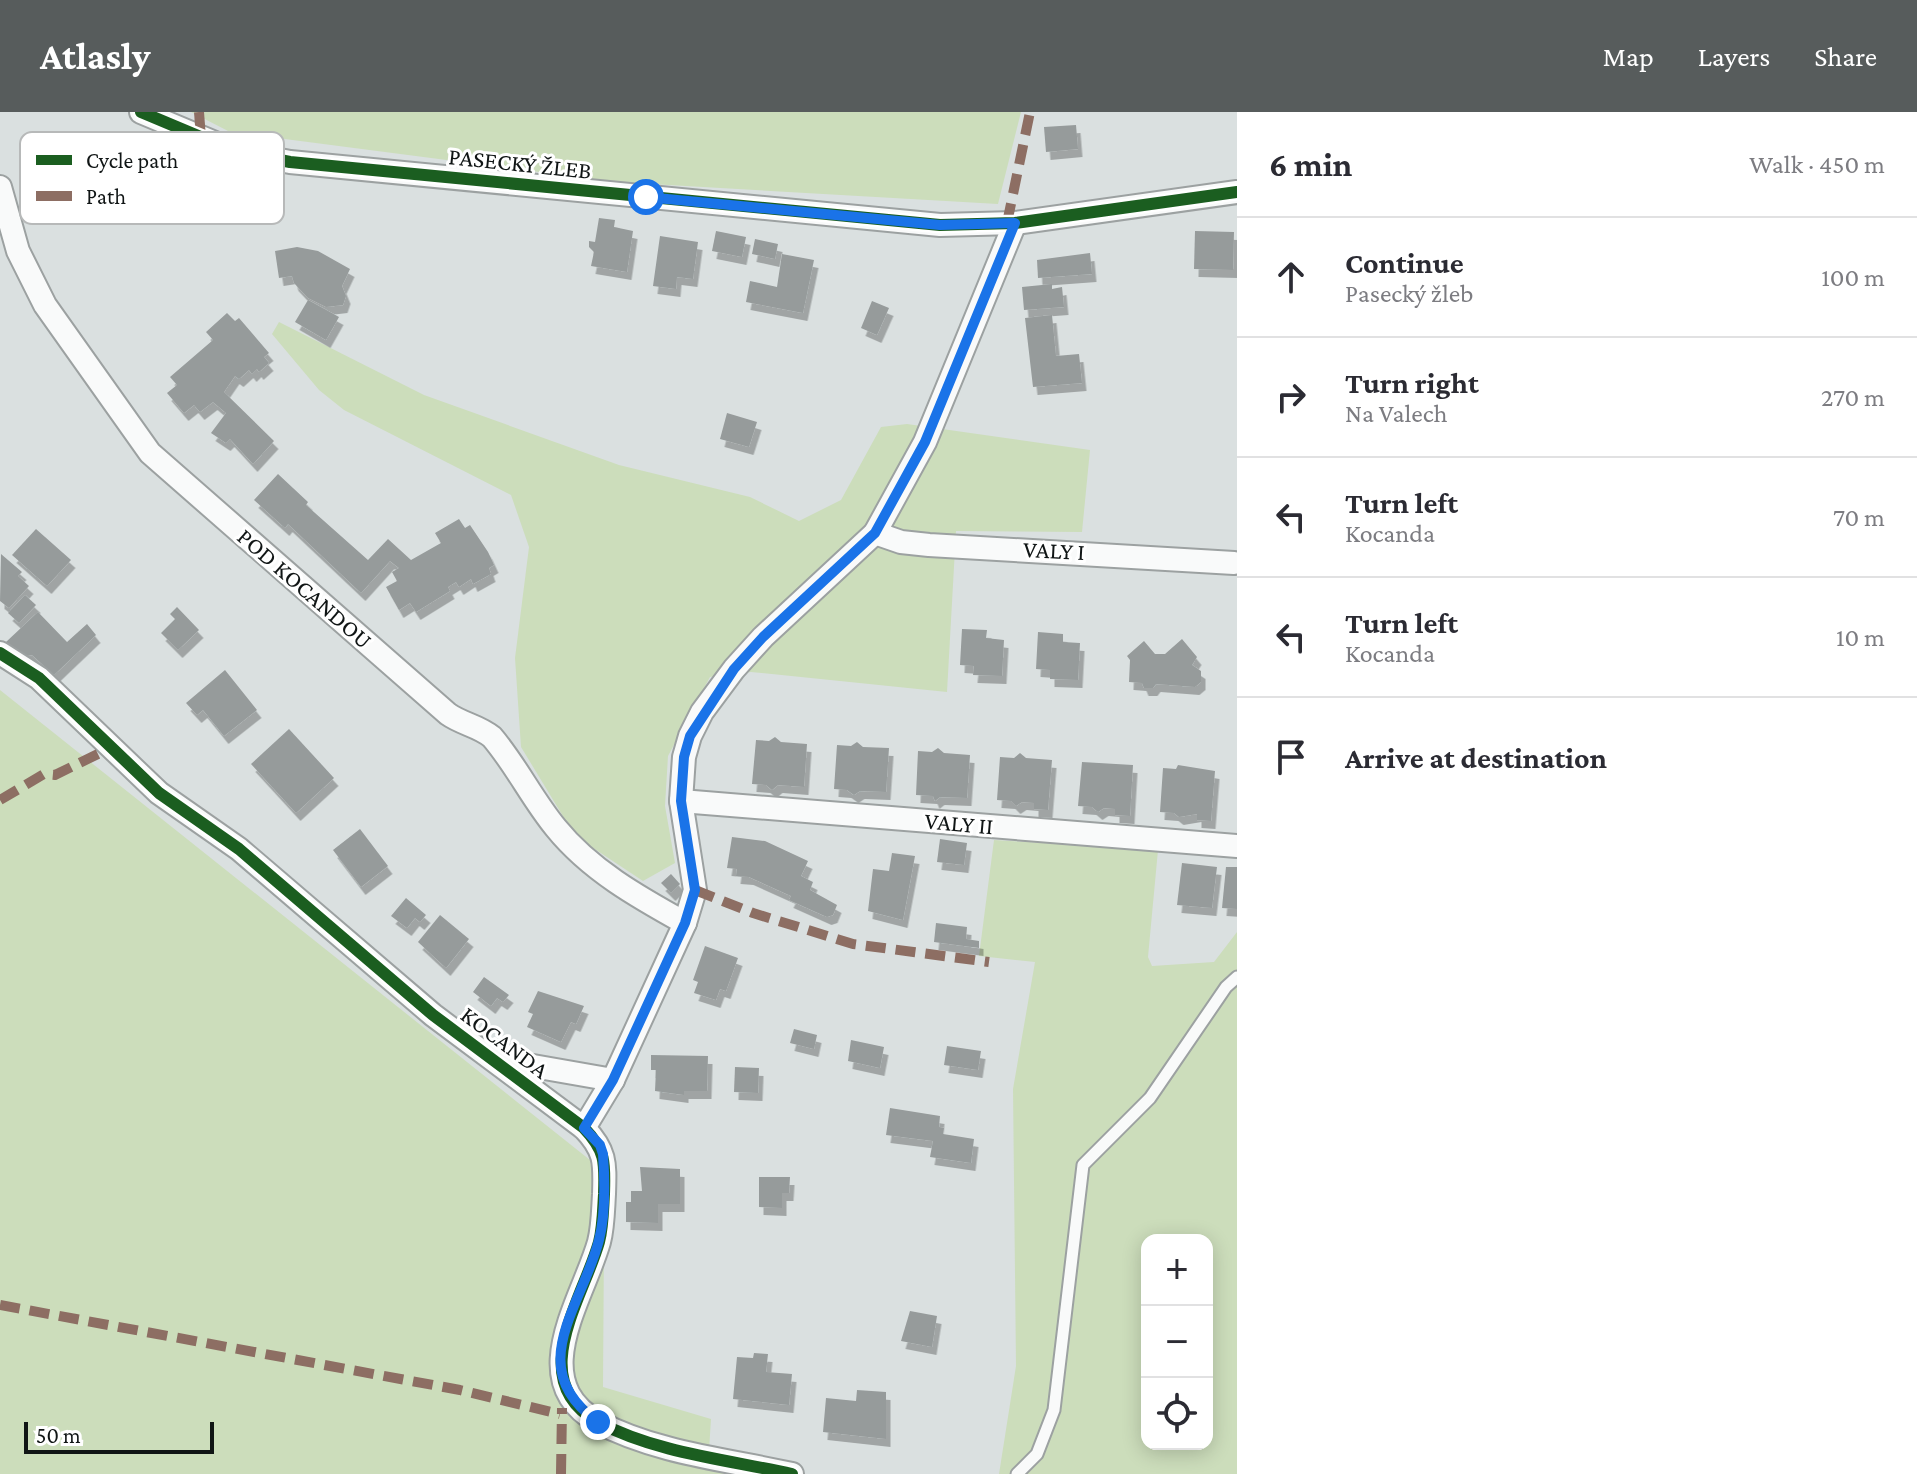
<!DOCTYPE html>
<meta charset="utf-8">
<style>
body{margin:0;font-family:"Crimson Pro",serif;background:#f7f7f7;color:#2b2b33}
.controls{position:absolute;right:24px;bottom:24px;display:grid;overflow:hidden;border-radius:16px;box-shadow:0 4px 20px #0003}
.controls button{width:72px;height:72px;display:grid;place-items:center;padding:0;border:0;border-bottom:2px solid #e1e1e2;background:#fff;color:#2b2b33;font:40px sans-serif}
.scale{position:absolute;left:24px;bottom:20px;width:190px;box-sizing:border-box;padding-left:8px;border:4px solid #101515;border-top:0;font-size:22px;line-height:28px;white-space:nowrap;color:#101515;-webkit-text-stroke:6px #fff;paint-order:stroke}
.stop{position:absolute;width:24px;height:24px;margin:-18px;border:6px solid #1a73e8;border-radius:50%;background:#fff}
.stop.end{background:#1a73e8;border-color:#fff;box-shadow:0 2px 8px #0008}
.list{margin:0;padding:0;list-style:none}
h2{display:flex;justify-content:space-between;align-items:center;height:104px;margin:0;padding:0 32px;font-size:34px}
h2 small{font-size:26px;font-weight:400;color:#7c7c81}
.list li{display:grid;grid-template-columns:52px 1fr auto;gap:24px;align-items:center;box-sizing:border-box;height:120px;padding:0 32px;border-top:2px solid #e1e1e2}
.list b{display:block;font-size:30px;white-space:nowrap}
.list p{margin:0;font-size:26px;white-space:nowrap;color:#7c7c81}
.list em{font-size:26px;font-style:normal;color:#7c7c81}
.icon{flex:none;width:44px;height:44px;fill:none;stroke:currentColor;stroke-width:2;stroke-linecap:round;stroke-linejoin:round}
.map{position:relative;flex:none;width:1237px;height:1362px;overflow:hidden}
header{display:flex;align-items:center;gap:48px;box-sizing:border-box;height:112px;padding:0 40px;background:#575c5c;color:#fff}
header strong{font-size:38px}
nav{display:flex;gap:44px;margin-inline-start:auto;font-size:28px}
main{display:flex}
aside{flex:1;background:#fff}
.map>svg:first-child{display:block}
.green{fill:#cdb;fill-rule:evenodd}
.building{fill:#969b9b;filter:url(#shadow)}
.lines{fill:none;stroke-linecap:round;stroke-linejoin:round}
.lane-casing{stroke:#9ca1a1;stroke-width:15}
.street-casing{stroke:#9ca1a1;stroke-width:26}
.lane{stroke:#f9fafa;stroke-width:11}
.street{stroke:#f9fafa;stroke-width:22}
.quiet{stroke:#8d6e63;stroke-width:10;stroke-dasharray:20 10;stroke-linecap:butt}
.cycleway-casing{stroke:#fff;stroke-width:17}
.cycleway{stroke:#1b5e20;stroke-width:12}
.route{stroke:#1a73e8;stroke-width:10}
.labels{text-anchor:middle;dominant-baseline:central;stroke-width:6;stroke-linejoin:round;paint-order:stroke}
.street-label{font-size:24px;fill:#101515;stroke:#fff}
.key{fill:#fff;stroke:#b7b9b9;stroke-width:2}
.key-label{font-size:22px;fill:#101515}
</style>
<header>
<strong>Atlasly</strong>
<nav><a>Map</a><a>Layers</a><a>Share</a></nav>
</header>
<main>
<div class="map">
<svg width="1237" height="1362" viewBox="0 0 1237 1362">
<defs>
<filter id="shadow"><feDropShadow dx="4.5" dy="8" stdDeviation="0" flood-color="#0004"/></filter>
</defs>
<rect width="100%" height="100%" fill="#dae0e0"/>
<g class="green">
<polygon points="191,0 1021,0 998,92 616,70 230,20"/>
<polygon points="279,210 424,283 619,353 750,385 799,409 841,388 881,315 907,312 1090,338 1082,420 956,419 947,580 751,560 710,565 668,644 665,694 675,751 643,769 575,724 521,635 515,546 529,435 511,383 344,298 319,278 272,222"/>
<polygon points="0,578 590,1048 604,1128 603,1275 711,1307 709,1339 796,1362 0,1362"/>
<path d="M994,728L1158,738L1148,845L1152,854L1214,850L1237,820V1362H999L1016,1254L1013,977L1035,850L979,844ZM1147,1128H1207V1332H1147Z"/>
</g>
<g class="building">
<polygon points="1076,13 1078,37 1046,40 1044,15"/>
<polygon points="599,106 615,108 614,115 633,119 627,160 591,154 594,140 589,135 589,129 595,130"/>
<polygon points="716,119 746,125 742,145 712,139"/>
<polygon points="1195,119 1234,120 1233,158 1194,157"/>
<polygon points="660,124 698,130 693,167 677,165 676,177 653,174"/>
<polygon points="755,127 778,132 775,147 752,142"/>
<polygon points="297,135 318,139 350,157 342,174 346,184 343,193 326,195 308,186 294,171 292,164 279,166 275,139"/>
<polygon points="1090,141 1092,162 1038,166 1037,148"/>
<polygon points="782,142 814,148 803,201 746,190 750,169 777,175"/>
<polygon points="1052,172 1052,177 1062,175 1064,195 1024,198 1022,175"/>
<polygon points="308,188 339,205 326,228 295,210"/>
<polygon points="872,189 889,196 877,223 861,216"/>
<polygon points="227,201 235,209 239,206 269,241 264,245 269,251 259,260 257,257 252,262 249,258 239,267 235,264 224,280 274,329 253,352 230,327 226,331 211,321 226,301 213,290 200,300 194,293 184,301 167,281 177,273 170,265 213,228 206,220"/>
<polygon points="1052,203 1056,244 1079,242 1082,271 1033,275 1025,206"/>
<polygon points="727,301 757,310 749,335 720,327"/>
<polygon points="278,362 308,390 306,393 368,448 388,427 411,448 441,431 435,421 459,407 465,416 470,413 488,440 494,453 489,456 491,462 473,472 471,467 459,475 456,470 448,475 450,479 416,500 410,491 399,498 386,475 397,469 392,460 399,456 390,449 361,481 288,412 285,416 254,388"/>
<polygon points="36,417 71,448 47,474 12,443"/>
<polygon points="1,442 22,460 18,464 29,474 9,496 0,489"/>
<polygon points="25,483 36,493 19,511 8,501"/>
<polygon points="177,495 199,518 178,538 161,521 175,507 170,502"/>
<polygon points="38,500 67,530 87,512 96,523 54,563 32,543 22,545 6,530"/>
<polygon points="962,517 987,518 986,526 1004,528 1002,564 973,563 974,554 960,553"/>
<polygon points="1038,520 1063,522 1063,530 1080,531 1078,568 1050,567 1050,558 1036,557"/>
<polygon points="1182,527 1197,545 1192,553 1201,559 1201,570 1195,575 1156,572 1153,576 1144,576 1142,571 1129,570 1130,548 1127,544 1144,529 1155,542 1165,542"/>
<polygon points="225,558 257,598 224,624 203,598 197,603 186,591"/>
<polygon points="289,617 334,666 296,701 251,652"/>
<polygon points="775,625 781,630 807,632 804,675 778,673 772,678 766,673 752,672 756,628 769,629"/>
<polygon points="857,630 863,635 889,636 886,680 860,679 854,683 847,678 834,677 837,633 851,634"/>
<polygon points="938,636 944,641 970,643 967,686 940,685 935,689 933,684 916,683 918,639 932,640"/>
<polygon points="1020,641 1026,646 1052,648 1048,698 1034,697 1034,691 1022,690 1016,694 1011,689 997,688 1000,645 1014,646"/>
<polygon points="1082,650 1133,653 1130,704 1115,703 1115,697 1104,696 1098,700 1092,695 1078,694"/>
<polygon points="1178,653 1215,659 1211,709 1197,708 1197,702 1179,705 1174,701 1160,700 1163,656 1176,657"/>
<polygon points="360,717 388,754 361,775 333,738"/>
<polygon points="732,725 765,729 808,749 801,764 813,770 810,778 837,793 833,803 827,805 789,788 791,784 749,765 736,764 737,757 727,756"/>
<polygon points="940,727 967,731 964,753 937,750"/>
<polygon points="892,741 915,744 903,808 868,799 873,757 889,759"/>
<polygon points="1182,751 1217,755 1212,796 1177,793"/>
<polygon points="1226,755 1237,755 1237,797 1222,796"/>
<polygon points="671,762 680,772 671,781 661,771"/>
<polygon points="406,786 426,803 420,810 415,806 407,816 391,804"/>
<polygon points="440,803 469,827 446,856 418,830"/>
<polygon points="936,811 967,815 966,827 979,829 979,836 934,830"/>
<polygon points="705,834 738,846 726,879 720,877 716,888 694,881 698,870 693,868"/>
<polygon points="484,865 509,883 503,890 497,886 491,894 473,880"/>
<polygon points="538,879 584,894 576,912 571,910 561,930 527,915 533,902 528,900"/>
<polygon points="794,917 817,923 814,937 790,931"/>
<polygon points="851,928 884,935 880,956 848,949"/>
<polygon points="947,934 981,939 978,958 944,953"/>
<polygon points="651,943 708,944 707,979 684,979 684,983 655,979 656,958 651,958"/>
<polygon points="735,955 759,956 758,981 734,980"/>
<polygon points="890,996 940,1004 939,1015 944,1016 943,1022 974,1027 971,1051 930,1045 933,1029 886,1023"/>
<polygon points="640,1055 680,1057 680,1092 658,1092 658,1111 626,1110 626,1090 631,1090 631,1079 642,1079"/>
<polygon points="759,1065 790,1065 789,1081 782,1081 782,1096 759,1095"/>
<polygon points="910,1199 937,1204 932,1235 901,1229"/>
<polygon points="754,1241 768,1242 766,1260 792,1262 789,1293 733,1287 737,1245 753,1246"/>
<polygon points="857,1278 886,1280 886,1327 823,1320 826,1286 856,1289"/>
</g>
<g class="lines">
<defs>
<polyline id="lane" points="1017,1362 1037,1342 1054,1298 1083,1053 1150,986 1226,875 1237,865"/>
<g id="street">
<polyline points="141,0 234,39 290,50 940,113 1015,111 1237,80"/>
<path d="M0,75L18,139L45,193L150,341L448,602C462,612 479,614 492,625C516,653 532,687 556,716C590,758 638,785 685,811"/>
<polyline points="875,421 901,430 929,433 1234,451"/>
<path d="M0,541L39,566L159,681L239,737L433,903L584,1016C606,1039 605,1051 604,1082C603,1098 603,1115 599,1130C583,1187 524,1269 598,1310C656,1341 729,1348 792,1362"/>
<polyline points="681,689 1237,734"/>
<polyline points="493,947 613,968"/>
<polyline points="584,1016 613,968 685,811 695,778 681,689 684,645 690,624 702,600 734,557 763,525 875,421 925,330 1015,111"/>
</g>
</defs>
<use href="#lane" class="lane-casing"/>
<use href="#street" class="street-casing"/>
<use href="#lane" class="lane"/>
<use href="#street" class="street"/>
<g class="quiet">
<polyline points="199,0 201,26"/>
<polyline points="1007,111 1030,0"/>
<polyline points="0,688 44,662 55,663 110,636"/>
<polyline points="695,778 753,801 853,832 989,850"/>
<polyline points="0,1193 460,1278 560,1302"/>
<polyline points="561,1362 562,1296"/>
</g>
<defs>
<g id="cycleway">
<polyline points="141,0 234,39 290,50 940,113 1015,111 1237,80"/>
<path d="M0,541L39,566L159,681L239,737L433,903L584,1016C606,1039 605,1051 604,1082C603,1098 603,1115 599,1130C583,1187 524,1269 598,1310C656,1341 729,1348 792,1362"/>
</g>
</defs>
<use href="#cycleway" class="cycleway-casing"/>
<use href="#cycleway" class="cycleway"/>
</g>
<g class="lines">
<path class="route" d="M598,1310C522,1256 582,1195 599,1128C606,1101 605,1070 603,1042L600,1033L584,1016L613,968L685,811L695,778L681,689L684,645L690,624L734,557L763,525L875,421L925,330L1015,111L940,113L646,85"/>
</g>
<g class="labels">
<g class="street-label">
<text transform="translate(520 51) rotate(6)">PASECKÝ ŽLEB</text>
<text transform="translate(1054 438) rotate(3)">VALY I</text>
<text transform="translate(305 476) rotate(41)">POD KOCANDOU</text>
<text transform="translate(959 711) rotate(5)">VALY II</text>
<text transform="translate(505 930) rotate(37)">KOCANDA</text>
</g>
</g>
<rect x="20" y="20" width="264" height="92" rx="12" class="key"/>
<rect x="36" y="43" width="36" height="10" fill="#1b5e20"/>
<rect x="36" y="79" width="36" height="10" fill="#8d6e63"/>
<g class="key-label">
<text x="86" y="56">Cycle path</text>
<text x="86" y="92">Path</text>
</g>
</svg>
<div class="controls">
<button>+</button>
<button>−</button>
<button><svg class="icon" aria-label="locate" viewBox="0 0 24 24"><circle cx="12" cy="12" r="6"/><path d="M12 2v4M12 18v4M2 12h4M18 12h4"/></svg></button>
</div>
<div class="scale">50 m</div>
<div class="stop" style="left:646px;top:85px"></div>
<div class="stop end" style="left:598px;top:1310px"></div>
</div>
<aside>
<h2>6 min<small>Walk · 450 m</small></h2>
<ul class="list">
<li><svg class="icon" aria-label="ahead" viewBox="0 0 24 24"><path d="M12 20V5M6 11l6-6 6 6"/></svg><div><b>Continue</b><p>Pasecký žleb</p></div><em>100 m</em></li>
<li><svg class="icon" aria-label="right" viewBox="0 0 24 24"><path d="M7 20v-9h11M14 6l5 5-5 5"/></svg><div><b>Turn right</b><p>Na Valech</p></div><em>270 m</em></li>
<li><svg class="icon" aria-label="left" viewBox="0 0 24 24"><path d="M17 20v-9H6M10 6l-5 5 5 5"/></svg><div><b>Turn left</b><p>Kocanda</p></div><em>70 m</em></li>
<li><svg class="icon" aria-label="left" viewBox="0 0 24 24"><path d="M17 20v-9H6M10 6l-5 5 5 5"/></svg><div><b>Turn left</b><p>Kocanda</p></div><em>10 m</em></li>
<li><svg class="icon" aria-label="arrive" viewBox="0 0 24 24"><path d="M6 21V4h12l-3 4 3 4H6"/></svg><div><b>Arrive at destination</b></div></li>
</ul>
</aside>
</main>
